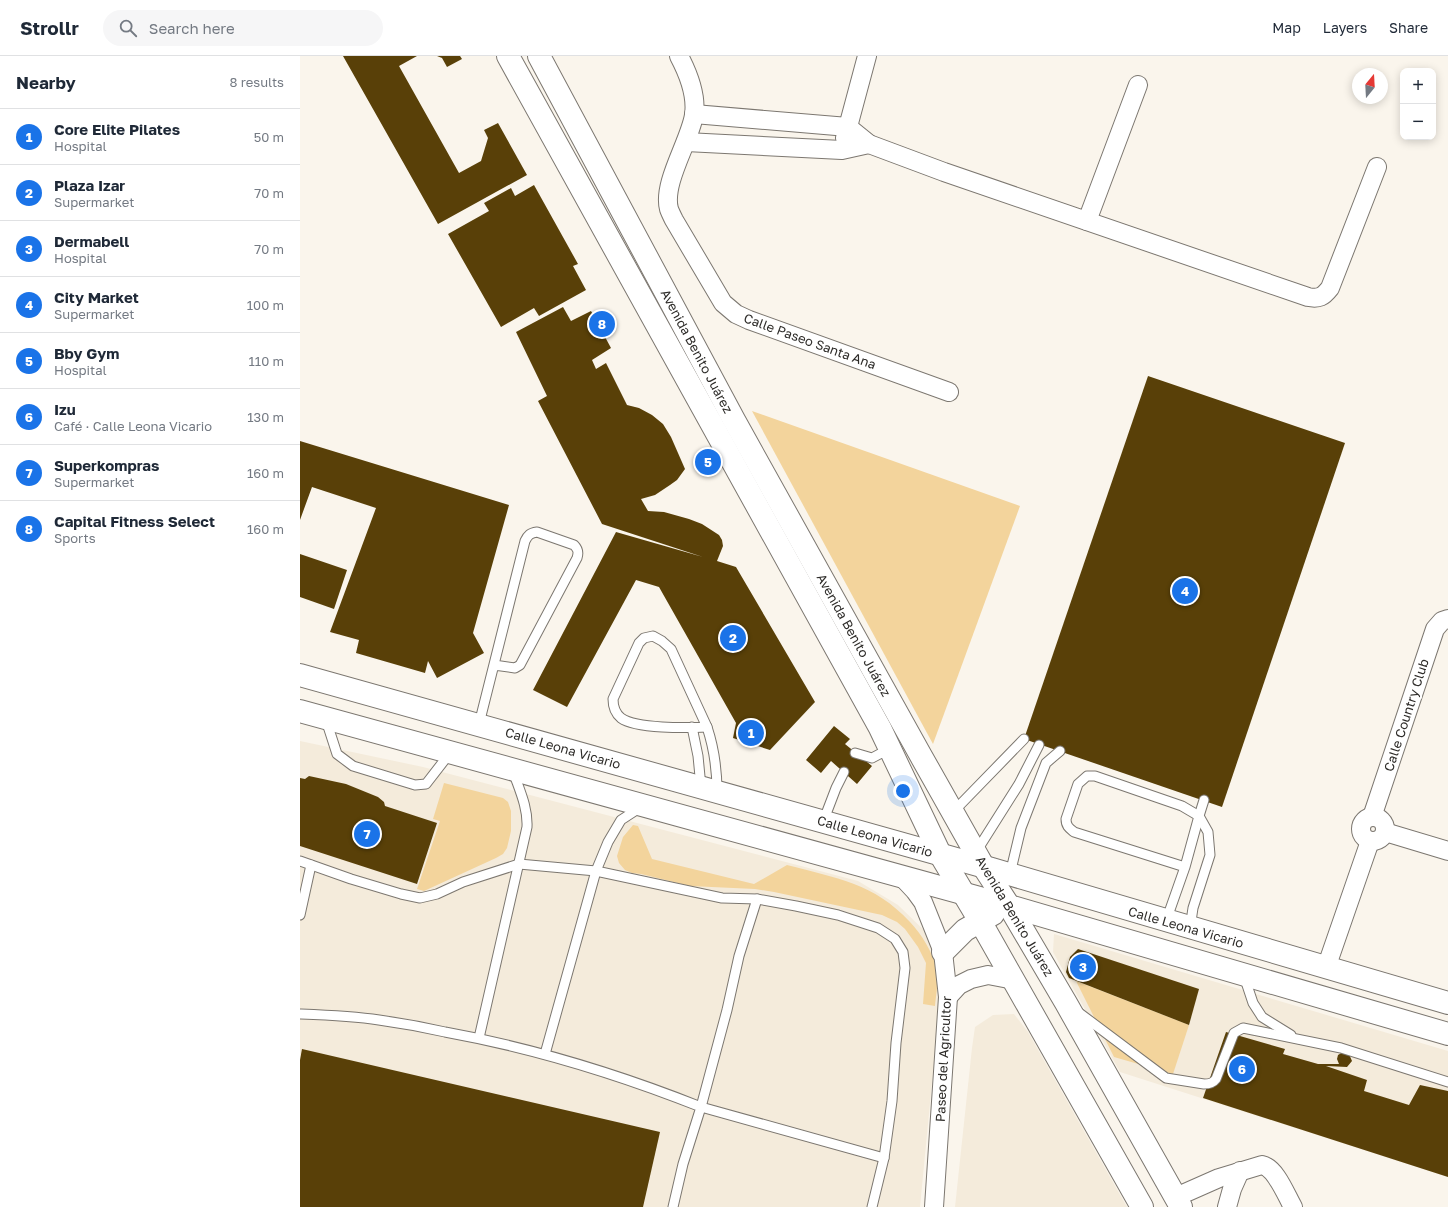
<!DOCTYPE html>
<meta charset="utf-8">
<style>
body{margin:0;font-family:"Golos Text",sans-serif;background:#f6f6f7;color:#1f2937}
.controls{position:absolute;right:12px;top:12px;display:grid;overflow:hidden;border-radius:8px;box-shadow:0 2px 10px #0003}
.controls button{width:36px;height:36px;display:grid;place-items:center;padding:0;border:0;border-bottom:1px solid #e0e1e3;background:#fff;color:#1f2937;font:20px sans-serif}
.compass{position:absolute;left:1052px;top:12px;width:36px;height:36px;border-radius:50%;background:#fff;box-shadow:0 2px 10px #0003;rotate:18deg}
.you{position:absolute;left:603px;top:735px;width:14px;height:14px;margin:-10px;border:3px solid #fff;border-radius:50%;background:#1a73e8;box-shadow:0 0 0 6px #1a73e833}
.badge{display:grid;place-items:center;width:26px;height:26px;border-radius:50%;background:#1a73e8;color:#fff;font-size:13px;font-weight:700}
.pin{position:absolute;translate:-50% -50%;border:2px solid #fff;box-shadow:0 1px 4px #0006}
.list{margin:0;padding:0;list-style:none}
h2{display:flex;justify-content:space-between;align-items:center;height:52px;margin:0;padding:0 16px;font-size:17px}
h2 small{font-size:13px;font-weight:400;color:#747a83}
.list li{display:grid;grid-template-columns:26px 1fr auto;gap:12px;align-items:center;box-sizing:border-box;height:56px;padding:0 16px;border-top:1px solid #e0e1e3}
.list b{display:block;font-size:15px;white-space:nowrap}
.list p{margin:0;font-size:13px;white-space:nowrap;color:#747a83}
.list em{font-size:13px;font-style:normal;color:#747a83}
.icon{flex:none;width:22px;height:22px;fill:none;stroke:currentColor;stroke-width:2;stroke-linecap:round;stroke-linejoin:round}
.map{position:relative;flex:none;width:1148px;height:1151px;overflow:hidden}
header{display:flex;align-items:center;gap:24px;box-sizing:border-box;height:56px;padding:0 20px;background:#fff;border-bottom:1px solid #e0e1e3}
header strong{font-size:19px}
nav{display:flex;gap:22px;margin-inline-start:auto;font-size:14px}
.search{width:280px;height:36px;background:#f6f6f7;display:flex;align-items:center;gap:10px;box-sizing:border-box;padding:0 14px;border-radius:22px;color:#747a83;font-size:15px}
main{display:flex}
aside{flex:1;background:#fff}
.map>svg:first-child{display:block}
.built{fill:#f4ebdb}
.green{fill:#f3d49c}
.building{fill:#594008}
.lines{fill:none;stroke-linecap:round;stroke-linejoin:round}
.service-casing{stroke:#7c7770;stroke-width:11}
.minor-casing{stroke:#7c7770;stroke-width:20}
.secondary-casing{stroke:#7c7770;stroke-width:24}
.service{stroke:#fff;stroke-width:9}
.minor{stroke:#fff;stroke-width:18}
.secondary{stroke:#fff;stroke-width:22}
.labels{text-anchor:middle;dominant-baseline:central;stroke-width:4;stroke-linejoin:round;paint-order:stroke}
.street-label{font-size:13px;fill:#2e2c29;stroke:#fff}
</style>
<header>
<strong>Strollr</strong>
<div class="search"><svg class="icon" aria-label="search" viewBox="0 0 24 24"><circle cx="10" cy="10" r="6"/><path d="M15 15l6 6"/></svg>Search here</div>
<nav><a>Map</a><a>Layers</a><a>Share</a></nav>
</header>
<main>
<aside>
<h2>Nearby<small>8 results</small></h2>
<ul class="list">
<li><span class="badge">1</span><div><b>Core Elite Pilates</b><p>Hospital</p></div><em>50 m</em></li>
<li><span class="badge">2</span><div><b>Plaza Izar</b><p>Supermarket</p></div><em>70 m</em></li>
<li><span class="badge">3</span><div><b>Dermabell</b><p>Hospital</p></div><em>70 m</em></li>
<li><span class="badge">4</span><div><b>City Market</b><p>Supermarket</p></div><em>100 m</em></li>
<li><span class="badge">5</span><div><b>Bby Gym</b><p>Hospital</p></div><em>110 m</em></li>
<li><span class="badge">6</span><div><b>Izu</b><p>Café · Calle Leona Vicario</p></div><em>130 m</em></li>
<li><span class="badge">7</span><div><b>Superkompras</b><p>Supermarket</p></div><em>160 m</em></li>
<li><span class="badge">8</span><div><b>Capital Fitness Select</b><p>Sports</p></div><em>160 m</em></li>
</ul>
</aside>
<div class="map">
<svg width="1148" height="1151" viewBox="0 0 1148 1151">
<rect width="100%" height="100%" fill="#faf5ec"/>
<g class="built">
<polygon points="0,685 123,711 558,825 598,849 632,882 643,912 620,1151 0,1151"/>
<polygon points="754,878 1148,995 1148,1121 820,1016 753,896"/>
<polygon points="714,958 728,976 827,1151 655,1151 672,992 675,971 693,959"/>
</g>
<g class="green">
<polygon points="452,355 720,450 633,688"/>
<polygon points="144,727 203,742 208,746 211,755 211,775 207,792 203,798 196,802 124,835 117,833 140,765 133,763"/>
<path d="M333,769L338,770L352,803L454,828L487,809C536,822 574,827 610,866C622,879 632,895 637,913C639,923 636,939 635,950L623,948L626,907L618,891L605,873L597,866L582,859L474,836L455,833L390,830L341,818L332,817L325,814L319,807L317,800L323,781Z"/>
<polygon points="776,925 889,969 873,1018 814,1001"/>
</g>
<g class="building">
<polygon points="43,0 117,0 99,10 159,117 181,105 188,82 184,74 198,67 227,119 138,168"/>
<polygon points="137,0 160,0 162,3 147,11 142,2"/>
<polygon points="234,129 278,208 273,210 286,234 239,260 234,252 201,271 148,178 189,155 184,147 211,132 215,140"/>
<polygon points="263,251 271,265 291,255 311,292 292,304 296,313 306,307 327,349 339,352 352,359 363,368 371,381 385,413 377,424 370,429 355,439 341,443 348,455 364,456 389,463 402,468 419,479 422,484 423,490 417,505 436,511 515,646 470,694 433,682 436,667 359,531 336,524 267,651 233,634 316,476 403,501 302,468 238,345 247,340 216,276"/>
<polygon points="848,320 1045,387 922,751 724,683"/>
<polygon points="0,385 209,449 173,577 184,597 137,622 128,605 125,617 56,597 59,584 30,576 76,452 12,431 0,464"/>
<polygon points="0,498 47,514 34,553 0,541"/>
<polygon points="534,670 550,683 545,688 572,710 557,728 531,705 521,717 506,704"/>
<polygon points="9,720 46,728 78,741 84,746 85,750 137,767 117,828 0,790 0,722 5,723"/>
<polygon points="778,893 899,933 889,969 769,922 766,916 770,901"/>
<polygon points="926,976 985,993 983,998 1018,1008 1039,1008 1037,1003 1038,999 1043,996 1049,998 1052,1005 1047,1011 1026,1010 1067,1024 1064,1035 1109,1049 1120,1029 1148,1035 1148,1121 903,1042"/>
<polygon points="2,993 360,1076 343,1151 0,1151 0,1004"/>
</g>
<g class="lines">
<defs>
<g id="service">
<path d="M353,580L362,585L371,593L407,671C387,672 336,673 321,662C315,657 313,650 313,643L339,587L344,582Z"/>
<polyline points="26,664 37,698 53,710 115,729 126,728 150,697"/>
<path d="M179,668L225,485C228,479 230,477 237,476L274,489C278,493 279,496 277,502L220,609L215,612L194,609"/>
<polyline points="392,671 398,700 401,731"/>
<path d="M407,671C414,692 417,713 417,736"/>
<polyline points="555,697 572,702 589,693"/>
<polyline points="653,756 724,683"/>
<polyline points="523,766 536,732 544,716"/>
<polyline points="676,796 719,728 739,689"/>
<polyline points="0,805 51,823 101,838 120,842 137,838 163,826 219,808 296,815 422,842 457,843 496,850 538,859 578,872 595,883 603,896 605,912 596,987 592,1045 584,1102 572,1151"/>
<polyline points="710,818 721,772 746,707 760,695"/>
<polyline points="457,843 439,900 427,954 401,1051 584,1102"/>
<polyline points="0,859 11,809"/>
<path d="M866,865L885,811L899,760L882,750L795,720H787L778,728L766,763C766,770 769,772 774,776L885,811"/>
<polyline points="890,872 893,852 910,799 908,776 899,760 904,744"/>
<polyline points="944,920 953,947 962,961 991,979"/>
<path d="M778,956L866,1022L904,1028C910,1028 913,1027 916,1023L934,977L943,972L1041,992L1148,1026"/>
<path d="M0,958C26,959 53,960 79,964C101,967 123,971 145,976C233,992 318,1018 401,1051L383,1108L373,1151"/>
<path d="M179,982L227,771C228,751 219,733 213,715"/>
<polyline points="245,998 296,815 308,786 321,764 341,751"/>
</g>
<g id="minor">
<path d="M379,0C388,17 397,38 394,59C390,85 362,127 369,153C370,156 372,160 374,164L423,247L436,258L449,264L649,336"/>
<path d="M394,58L548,71L569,88L644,116L1008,241C1019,243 1023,241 1030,232L1077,111"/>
<polyline points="545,82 567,0"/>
<polyline points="386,86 542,94 569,88"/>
<polyline points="787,165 838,29"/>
<circle cx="1073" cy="773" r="12"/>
<polyline points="1072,761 1135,573 1142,565 1148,563"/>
<polyline points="1085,776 1148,795"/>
<polyline points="601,820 615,835 623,846 643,896 648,941 634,1151"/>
<polyline points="1026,912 1070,785"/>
<polyline points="648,941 659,929 671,923 688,919 714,924"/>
<path d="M876,1141L919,1122L962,1109C976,1112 986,1139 993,1151"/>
<polyline points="927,1151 932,1133 940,1115"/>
</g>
<g id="secondary">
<polyline points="208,0 580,672 640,798 680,865 842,1151"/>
<polyline points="239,0 434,364 621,700 683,810 709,850 766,947 881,1151"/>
<polyline points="0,619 692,813 1148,947"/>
<polyline points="0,655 709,850 1148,978"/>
<polyline points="643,896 665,874 693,858"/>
</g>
</defs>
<use href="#service" class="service-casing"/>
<use href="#minor" class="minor-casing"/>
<use href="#secondary" class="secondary-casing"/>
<use href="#service" class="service"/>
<use href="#minor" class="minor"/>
<use href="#secondary" class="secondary"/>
</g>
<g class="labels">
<g class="street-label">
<text transform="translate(510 285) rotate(20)">Calle Paseo Santa Ana</text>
<text transform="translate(397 295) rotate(62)">Avenida Benito Juárez</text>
<text transform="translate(554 579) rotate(61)">Avenida Benito Juárez</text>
<text transform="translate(1106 659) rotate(-72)">Calle Country Club</text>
<text transform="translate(263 692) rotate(16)">Calle Leona Vicario</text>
<text transform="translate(575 780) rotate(16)">Calle Leona Vicario</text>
<text transform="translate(715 860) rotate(59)">Avenida Benito Juárez</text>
<text transform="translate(886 871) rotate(16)">Calle Leona Vicario</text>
<text transform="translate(643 1003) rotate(-87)">Paseo del Agricultor</text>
</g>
</g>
</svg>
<div class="controls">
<button>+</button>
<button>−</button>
</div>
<svg class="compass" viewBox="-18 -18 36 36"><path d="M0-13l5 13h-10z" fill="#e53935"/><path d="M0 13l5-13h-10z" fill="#747a83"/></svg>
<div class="you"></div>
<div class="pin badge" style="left:451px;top:677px">1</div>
<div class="pin badge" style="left:433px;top:582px">2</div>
<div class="pin badge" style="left:783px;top:911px">3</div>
<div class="pin badge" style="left:885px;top:535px">4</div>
<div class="pin badge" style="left:408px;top:406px">5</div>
<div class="pin badge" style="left:942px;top:1013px">6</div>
<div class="pin badge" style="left:67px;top:778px">7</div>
<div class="pin badge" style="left:302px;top:268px">8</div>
</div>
</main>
